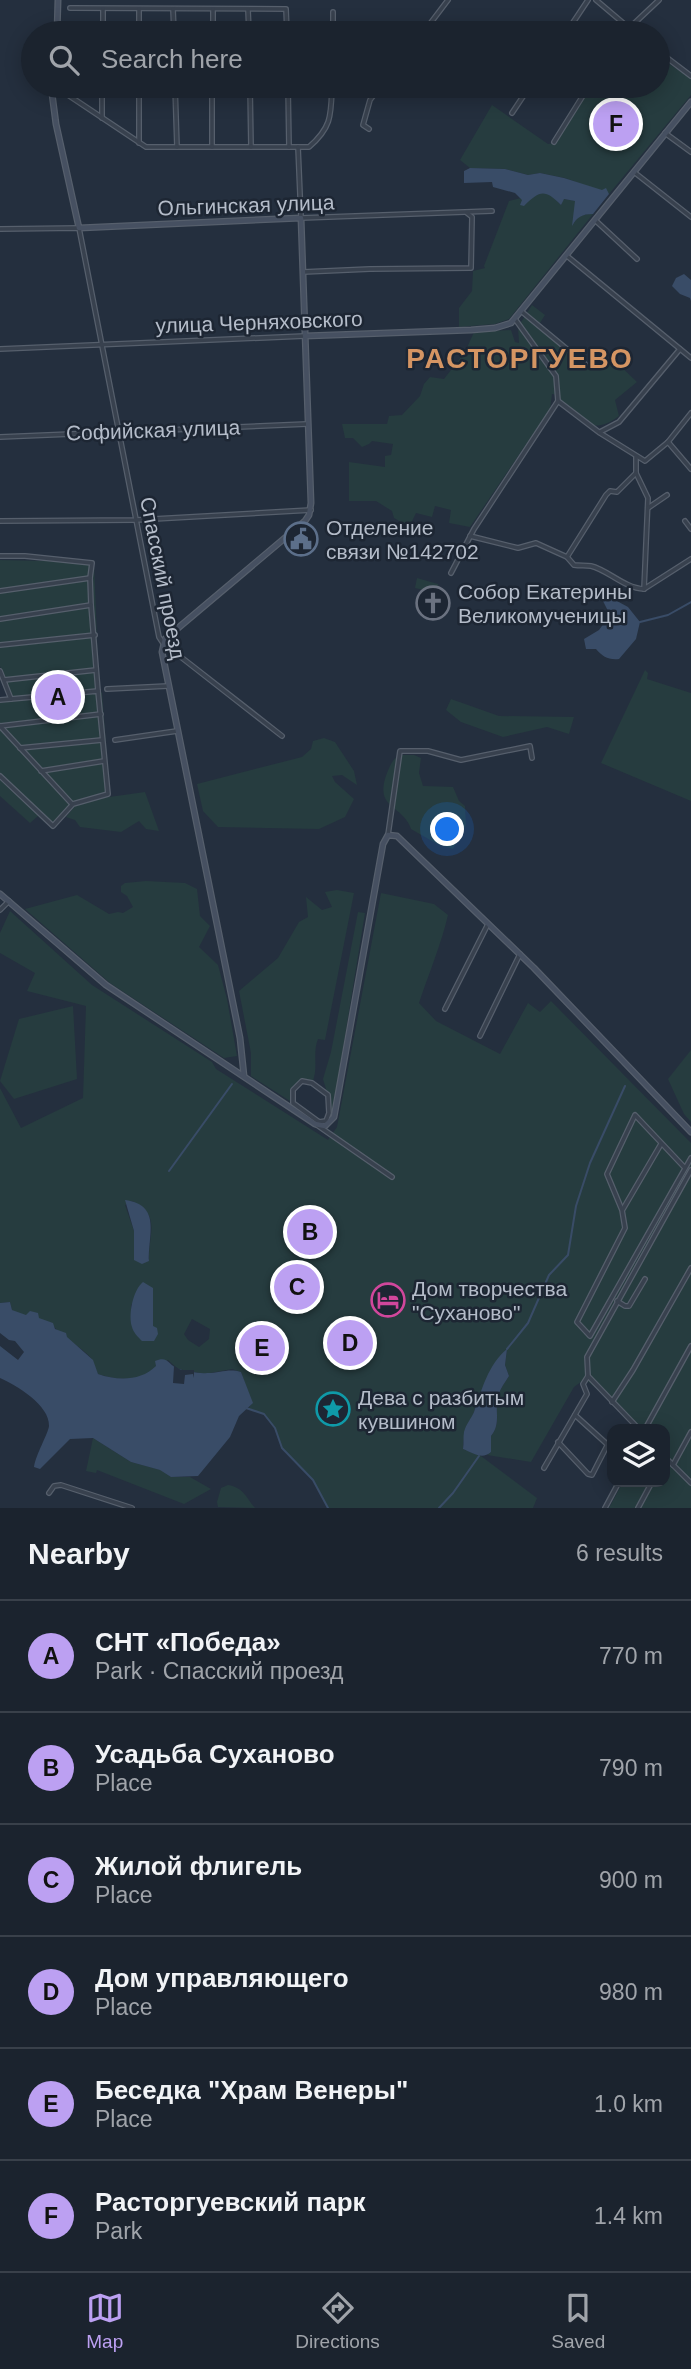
<!DOCTYPE html>
<meta charset="utf-8">
<style>
body{margin:0;font-family:Helvetica,sans-serif;background:#282f3a;color:#f1f3f6}
.controls{position:absolute;right:21px;bottom:21px;display:grid;overflow:hidden;border-radius:14px;box-shadow:0 4px 18px #0003}
.controls button{width:63px;height:63px;display:grid;place-items:center;padding:0;border:0;border-bottom:2px solid #39404a;background:#1b232e;color:#f1f3f6;font:35px sans-serif}
.you{position:absolute;left:448px;top:830px;width:24px;height:24px;margin:-18px;border:5px solid #fff;border-radius:50%;background:#1a73e8;box-shadow:0 0 0 10px #1a73e833}
.badge{display:grid;place-items:center;width:46px;height:46px;border-radius:50%;background:#bca0f2;color:#111;font-size:23px;font-weight:700}
.pin{position:absolute;translate:-50% -50%;border:4px solid #fff;box-shadow:0 2px 7px #0006}
.list{margin:0;padding:0;list-style:none}
h2{display:flex;justify-content:space-between;align-items:center;height:91px;margin:0;padding:0 28px;font-size:30px}
h2 small{font-size:23px;font-weight:400;color:#a0a4aa}
.list li{display:grid;grid-template-columns:46px 1fr auto;gap:21px;align-items:center;box-sizing:border-box;height:112px;padding:0 28px;border-top:2px solid #39404a}
.list b{display:block;font-size:26px;white-space:nowrap}
.list p{margin:0;font-size:23px;white-space:nowrap;color:#a0a4aa}
.list em{font-size:23px;font-style:normal;color:#a0a4aa}
.icon{flex:none;width:38px;height:38px;fill:none;stroke:currentColor;stroke-width:2;stroke-linecap:round;stroke-linejoin:round}
.map{position:relative;flex:none;width:691px;height:1508px;overflow:hidden}
.search{position:absolute;background:#1b232e;box-shadow:0 4px 18px #0003;left:21px;right:21px;top:21px;height:77px;display:flex;align-items:center;gap:18px;box-sizing:border-box;padding:0 24px;border-radius:38px;color:#a0a4aa;font-size:26px}
.sheet{height:763px;background:#1b232e}
nav{display:flex;justify-content:space-around;align-items:center;box-sizing:border-box;height:98px;border-top:2px solid #39404a;background:#1b232e;font-size:19px;color:#a0a4aa}
nav a{display:grid;justify-items:center;gap:4px}
nav .on{color:#bca0f2}
.map>svg:first-child{display:block}
.green{fill:#263c3f;fill-rule:evenodd}
.water{fill:#394c67}
.pier{fill:#242f3e}
.lines{fill:none;stroke-linecap:round;stroke-linejoin:round}
.stream{stroke:#394c67;stroke-width:2}
.street-casing{stroke:#565f6c;stroke-width:6}
.secondary-casing{stroke:#565f6c;stroke-width:7}
.street{stroke:#38414e;stroke-width:3.5}
.secondary{stroke:#465061;stroke-width:4.5}
.labels{text-anchor:middle;dominant-baseline:central;stroke-width:5;stroke-linejoin:round;paint-order:stroke}
.street-label{font-size:21px;fill:#b4bcc9;stroke:#1d2633}
.poi-label{font-size:21px;fill:#b4bcc9;stroke:#1d2633;text-anchor:start}
.district-label{font-size:28px;font-weight:bold;letter-spacing:2px;fill:#d59563;stroke:#1d2633}
</style>
<div class="map">
<svg width="691" height="1508" viewBox="0 0 691 1508">
<rect width="100%" height="100%" fill="#242f3e"/>
<g class="green">
<polygon points="658,57 691,78 691,95 609,194 565,178 540,173 528,175 505,169 470,168 460,160 492,105 548,144 555,143 591,86 658,86"/>
<path d="M545,192L551,195L561,205L563,199L576,201L574,223C578,215 584,214 593,214L509,319L495,324L459,327V308L472,291L473,271L485,268L484,266L509,201Z"/>
<path d="M532,305L545,315L538,326L590,366L596,369L612,358L637,382L615,400L619,416C591,438 574,418 557,395L552,394L550,409L470,527L449,523L451,510L435,506L432,517L416,513L411,523H403L394,518L392,511L376,501H349V462L385,467V456L391,455L393,444L372,441L369,444L362,447L353,438H345L342,424H387L389,416L402,415L420,396L424,384L430,377L444,379L465,352L474,332L511,330L515,342L519,343L518,327Z"/>
<polygon points="0,560 94,562 99,691 102,693 110,796 102,798 145,792 159,831 146,829 139,821 121,832 80,827 75,820 66,817 75,806 52,829 38,816 30,823 0,796 0,703 14,701 0,666"/>
<polygon points="417,578 438,584 440,590 436,593 415,588"/>
<polygon points="645,670 648,673 647,679 691,693 691,801 601,763"/>
<polygon points="451,699 499,716 574,717 569,734 547,727 503,737 461,722 446,710"/>
<polygon points="324,738 335,742 354,771 357,785 342,775 332,776 335,782 354,799 345,817 319,829 218,827 203,811 197,784 302,757 311,749 313,741"/>
<path d="M399,755H414L421,758L419,773L423,786L453,787L459,801L465,806L466,825L453,849L437,844L411,829C403,804 373,810 387,773C390,766 392,760 399,755Z"/>
<polygon points="146,881 185,883 197,889 200,916 210,926 199,947 218,965 227,999 237,1056 224,1058 110,983 25,909 77,895 109,914 118,912 123,913 133,907 127,896 121,892 121,886 125,883"/>
<path d="M337,890L354,893L325,1040L318,1039C312,1054 319,1068 312,1083L302,1081L293,1090V1103L251,1076V1053L239,991L278,958L299,922L308,917L306,897L322,910L332,907L325,892Z"/>
<path d="M381,893L434,904L448,915C441,945 429,973 419,1003L436,1021L500,1054L528,1003L540,1012L551,1001L691,1143V1508H609L623,1482H665V1429H642L585,1379L574,1387L531,1462L487,1455L491,1452V1436C500,1425 496,1415 497,1402C497,1393 504,1384 509,1376L505,1365L507,1350C488,1369 483,1389 474,1412C468,1428 464,1430 463,1449L481,1456L537,1498L533,1508H328L313,1480L282,1448L275,1428L264,1414L248,1409L252,1403L241,1372L232,1369L205,1374L178,1369L168,1360C161,1364 156,1368 149,1373C136,1382 113,1379 98,1374C95,1369 94,1362 91,1358C81,1346 58,1336 52,1323L20,1315L12,1310L10,1302L0,1303V1088L21,1128L83,1098L86,1006L27,991L35,973L0,953V933L10,911L92,985L212,1062L216,1069L328,1140L337,1127ZM132,1201C162,1216 148,1233 149,1261L134,1260V1231L125,1205ZM153,1288V1326L131,1323V1305ZM192,1319L210,1329L209,1339L199,1347L188,1340L184,1334Z"/>
<polygon points="358,912 365,913 332,1116 329,1113 329,1099 323,1079 331,1052"/>
<polygon points="73,1006 77,1079 14,1099 0,1081 19,1019"/>
<polygon points="691,1050 691,1122 684,1114 668,1079"/>
<polygon points="93,1438 131,1462 161,1470 171,1477 190,1477 211,1489 184,1504 97,1470 96,1473 86,1471"/>
<path d="M228,1485C244,1488 245,1496 255,1508L218,1507L217,1502L221,1488Z"/>
</g>
<g class="water">
<path d="M470,168L505,169L528,175L540,173L564,178L602,190L606,188L609,194L593,214C582,214 577,217 572,226L575,201L564,199L561,205C545,189 540,190 524,206L520,205L522,200L515,193L493,187L492,182L464,183V171Z"/>
<polygon points="684,274 691,280 691,301 690,298 680,294 672,286 676,278"/>
<path d="M604,594L628,607L640,622L636,639L619,659C608,660 603,657 596,649H586L584,639L599,630L610,615L601,597Z"/>
<path d="M125,1200C162,1205 148,1235 149,1261L142,1264L134,1260V1231Z"/>
<path d="M143,1282L153,1288V1326L157,1328L158,1334L154,1341H142C138,1337 133,1332 132,1327C128,1315 133,1290 143,1282Z"/>
<path d="M10,1302L12,1310L26,1315L30,1311L38,1313L39,1318L53,1323L55,1329L66,1333L67,1337L93,1360L98,1374C118,1381 141,1381 156,1366L155,1361C168,1355 168,1365 179,1369C186,1371 200,1374 207,1373C220,1373 229,1368 241,1372L253,1403L239,1416L230,1437L198,1476L171,1477L160,1470L131,1462L93,1438L70,1439L40,1469L34,1467C36,1454 48,1434 49,1426C50,1405 16,1385 0,1378V1346L18,1360L24,1352L15,1341L9,1340L0,1333V1303Z"/>
<path d="M507,1349L505,1365L509,1376C504,1384 497,1393 497,1402C496,1415 500,1425 491,1436V1452C482,1460 473,1453 463,1449C464,1443 463,1437 464,1432C466,1424 471,1419 474,1412C482,1389 488,1365 507,1349Z"/>
</g>
<polygon class="pier" points="174,1366 181,1370 194,1370 194,1378 193,1374 185,1375 184,1384 173,1383"/>
<g class="lines">
<g class="stream">
<polyline points="640,622 668,615 691,602"/>
<polyline points="169,1171 232,1084"/>
<polyline points="507,1349 528,1323 549,1275 568,1255 576,1206 590,1163 625,1086"/>
<polyline points="246,1408 264,1414 275,1428 282,1448 313,1480 328,1508"/>
<polyline points="439,1508 453,1493 479,1456"/>
</g>
<defs>
<g id="street">
<polyline points="596,0 635,33"/>
<polyline points="70,8 286,9 287,33"/>
<polyline points="139,9 139,33"/>
<polyline points="173,9 174,33"/>
<polyline points="248,10 249,33"/>
<polyline points="103,33 103,9"/>
<polyline points="213,33 213,9"/>
<polyline points="333,33 333,12"/>
<polyline points="423,33 448,0"/>
<polyline points="566,33 588,0"/>
<polyline points="624,33 659,0"/>
<polyline points="658,51 691,76"/>
<path d="M60,86L65,93L146,147H309C332,127 331,115 332,86"/>
<polyline points="139,86 139,143"/>
<polyline points="175,86 177,147"/>
<polyline points="250,86 251,147"/>
<polyline points="288,86 289,147"/>
<polyline points="512,113 530,86"/>
<polyline points="102,118 102,86"/>
<polyline points="369,129 363,125 370,100 381,86"/>
<polyline points="665,133 691,152"/>
<polyline points="554,142 589,86"/>
<polyline points="212,147 212,86"/>
<polyline points="298,147 301,218 492,211"/>
<polyline points="634,172 691,217"/>
<polyline points="595,220 637,259"/>
<polyline points="0,229 79,228 159,637 163,643 282,736"/>
<polyline points="567,256 691,358"/>
<polyline points="303,272 370,269 471,268 472,217 467,213"/>
<polyline points="521,311 585,364"/>
<polyline points="0,349 305,336"/>
<polyline points="558,401 600,433 645,461 668,442 691,413"/>
<polyline points="600,432 619,422 680,349"/>
<polyline points="0,437 307,424"/>
<polyline points="668,442 691,469"/>
<polyline points="636,457 636,473 648,498 644,589"/>
<polyline points="648,508 667,495"/>
<polyline points="0,521 136,520 311,510"/>
<polyline points="685,521 691,529"/>
<path d="M470,536L518,548L536,543L567,557L574,565C580,566 586,565 591,566C608,570 624,588 644,589L691,559"/>
<polyline points="0,556 25,556 92,563 90,578 91,605 98,691"/>
<polyline points="567,557 606,495 610,491 617,492 636,473"/>
<polyline points="451,573 474,529 558,401 556,376 515,319"/>
<polyline points="0,591 90,578"/>
<polyline points="0,619 91,605"/>
<polyline points="0,645 95,635"/>
<polyline points="0,671 11,699"/>
<polyline points="4,680 96,670"/>
<polyline points="107,689 168,686"/>
<polyline points="0,700 98,691 108,794 73,804 53,826 0,776"/>
<polyline points="0,726 72,804"/>
<polyline points="0,726 101,714"/>
<polyline points="115,740 177,731"/>
<polyline points="20,748 102,740"/>
<polyline points="41,771 104,761"/>
<polyline points="388,835 400,751 428,751 461,760 530,746 532,758"/>
<polyline points="0,910 9,901"/>
<polyline points="445,1009 488,924"/>
<polyline points="480,1036 520,954"/>
<polygon points="302,1081 312,1083 328,1095 329,1113 326,1121 319,1122 293,1103 293,1090"/>
<polyline points="317,1125 392,1177"/>
<polyline points="685,1168 635,1115 607,1174 622,1210 625,1228 577,1322 590,1336 691,1158"/>
<polyline points="623,1209 661,1144"/>
<polyline points="617,1301 625,1306 629,1306 645,1279"/>
<polyline points="612,1402 633,1370 691,1268"/>
<polyline points="575,1415 608,1445"/>
<polyline points="639,1429 588,1376 587,1357 691,1170"/>
<polyline points="645,1429 691,1346"/>
<polyline points="558,1442 588,1474 592,1475 612,1436"/>
<polyline points="665,1457 691,1483"/>
<polyline points="673,1465 691,1432"/>
<polyline points="544,1468 587,1394 583,1384 588,1376"/>
<polyline points="49,1493 54,1486 61,1485 132,1508"/>
<polyline points="605,1508 619,1482"/>
<polyline points="638,1508 652,1482"/>
</g>
<g id="secondary">
<polyline points="57,33 58,0"/>
<polyline points="51,86 56,124 79,228 301,218 311,503 309,515 305,521 165,639 162,652 240,1038 244,1076"/>
<polyline points="305,336 471,330 495,328 511,323 691,102"/>
<polyline points="0,894 106,985 315,1124 325,1126 334,1117 383,844 388,835 397,836 534,968 691,1132"/>
</g>
</defs>
<use href="#street" class="street-casing"/>
<use href="#secondary" class="secondary-casing"/>
<use href="#street" class="street"/>
<use href="#secondary" class="secondary"/>
</g>
<defs>
<symbol id="civic-ring" viewBox="-11 -11 22 22"><circle r="9.5" fill="#1d2633" stroke="#5c6f8a" stroke-width="1.5"/><path d="M-.6-6.5H3V-4.5H.6V-3L4-1V1h2V6H-6V1h2V-1L-.6-3ZM-1.2 2.5V6h2.4V2.5Z" fill="#5c6f8a"/></symbol>
<symbol id="church-ring" viewBox="-11 -11 22 22"><circle r="9.5" fill="#1d2633" stroke="#6b7280" stroke-width="1.5"/><path d="M-1.2-6h2.4v3.5h3.3v2.4h-3.3V6h-2.4V-.1h-3.3v-2.4h3.3Z" fill="#6b7280"/></symbol>
<symbol id="hotel-ring" viewBox="-11 -11 22 22"><circle r="9.5" fill="#1d2633" stroke="#d1479c" stroke-width="1.5"/><path d="M-6-4.5h1.5V1H6V5H4.5V3h-9V5H-6ZM-4 0a1.8 1.8 0 1 1 3.6 0ZM.5 0V-2.5h3Q6-2.5 6 0Z" fill="#d1479c"/></symbol>
<symbol id="sight-ring" viewBox="-11 -11 22 22"><circle r="9.5" fill="#1d2633" stroke="#0f9aa8" stroke-width="1.5"/><path d="M0-6L1.8-2.2L6-1.7L2.9 1.2L3.7 5.4L0 3.3L-3.7 5.4L-2.9 1.2L-6-1.7L-1.8-2.2Z" fill="#0f9aa8"/></symbol>
</defs>
<g fill-rule="evenodd">
<use href="#civic-ring" x="282" y="520" width="38" height="38"/>
<use href="#church-ring" x="414" y="584" width="38" height="38"/>
<use href="#hotel-ring" x="369" y="1281" width="38" height="38"/>
<use href="#sight-ring" x="314" y="1390" width="38" height="38"/>
</g>
<g class="labels">
<g class="street-label">
<text transform="translate(246 205) rotate(-2)">Ольгинская улица</text>
<text transform="translate(259 322) rotate(-2)">улица Черняховского</text>
<text transform="translate(153 430) rotate(-2)">Софийская улица</text>
<text transform="translate(163 578) rotate(79)">Спасский проезд</text>
</g>
<g class="poi-label">
<text x="326" y="527">Отделение<tspan x="326" dy="24">связи №142702</tspan></text>
<text x="458" y="591">Собор Екатерины<tspan x="458" dy="24">Великомученицы</tspan></text>
<text x="412" y="1288">Дом творчества<tspan x="412" dy="24">"Суханово"</tspan></text>
<text x="358" y="1397">Дева с разбитым<tspan x="358" dy="24">кувшином</tspan></text>
</g>
<g class="district-label">
<text x="520" y="358">РАСТОРГУЕВО</text>
</g>
</g>
</svg>
<div class="controls">
<button><svg class="icon" aria-label="layers" viewBox="0 0 24 24"><path d="M12 4l9 5-9 5-9-5zM3 14l9 5 9-5"/></svg></button>
</div>
<div class="you"></div>
<div class="pin badge" style="left:58px;top:697px">A</div>
<div class="pin badge" style="left:310px;top:1232px">B</div>
<div class="pin badge" style="left:297px;top:1287px">C</div>
<div class="pin badge" style="left:350px;top:1343px">D</div>
<div class="pin badge" style="left:262px;top:1348px">E</div>
<div class="pin badge" style="left:616px;top:124px">F</div>
<div class="search"><svg class="icon" aria-label="search" viewBox="0 0 24 24"><circle cx="10" cy="10" r="6"/><path d="M15 15l6 6"/></svg>Search here</div>
</div>
<section class="sheet">
<h2>Nearby<small>6 results</small></h2>
<ul class="list">
<li><span class="badge">A</span><div><b>СНТ «Победа»</b><p>Park · Спасский проезд</p></div><em>770 m</em></li>
<li><span class="badge">B</span><div><b>Усадьба Суханово</b><p>Place</p></div><em>790 m</em></li>
<li><span class="badge">C</span><div><b>Жилой флигель</b><p>Place</p></div><em>900 m</em></li>
<li><span class="badge">D</span><div><b>Дом управляющего</b><p>Place</p></div><em>980 m</em></li>
<li><span class="badge">E</span><div><b>Беседка &quot;Храм Венеры&quot;</b><p>Place</p></div><em>1.0 km</em></li>
<li><span class="badge">F</span><div><b>Расторгуевский парк</b><p>Park</p></div><em>1.4 km</em></li>
</ul>
</section>
<nav>
<a class="on"><svg class="icon" aria-label="map" viewBox="0 0 24 24"><path d="M3 6l6-2 6 2 6-2v14l-6 2-6-2-6 2zM9 4v14M15 6v14"/></svg>Map</a>
<a><svg class="icon" aria-label="directions" viewBox="0 0 24 24"><path d="M12 3l9 9-9 9-9-9zM9 14v-3h6M13 9l2 2-2 2"/></svg>Directions</a>
<a><svg class="icon" aria-label="saved" viewBox="0 0 24 24"><path d="M7 4h10v16l-5-4-5 4z"/></svg>Saved</a>
</nav>
